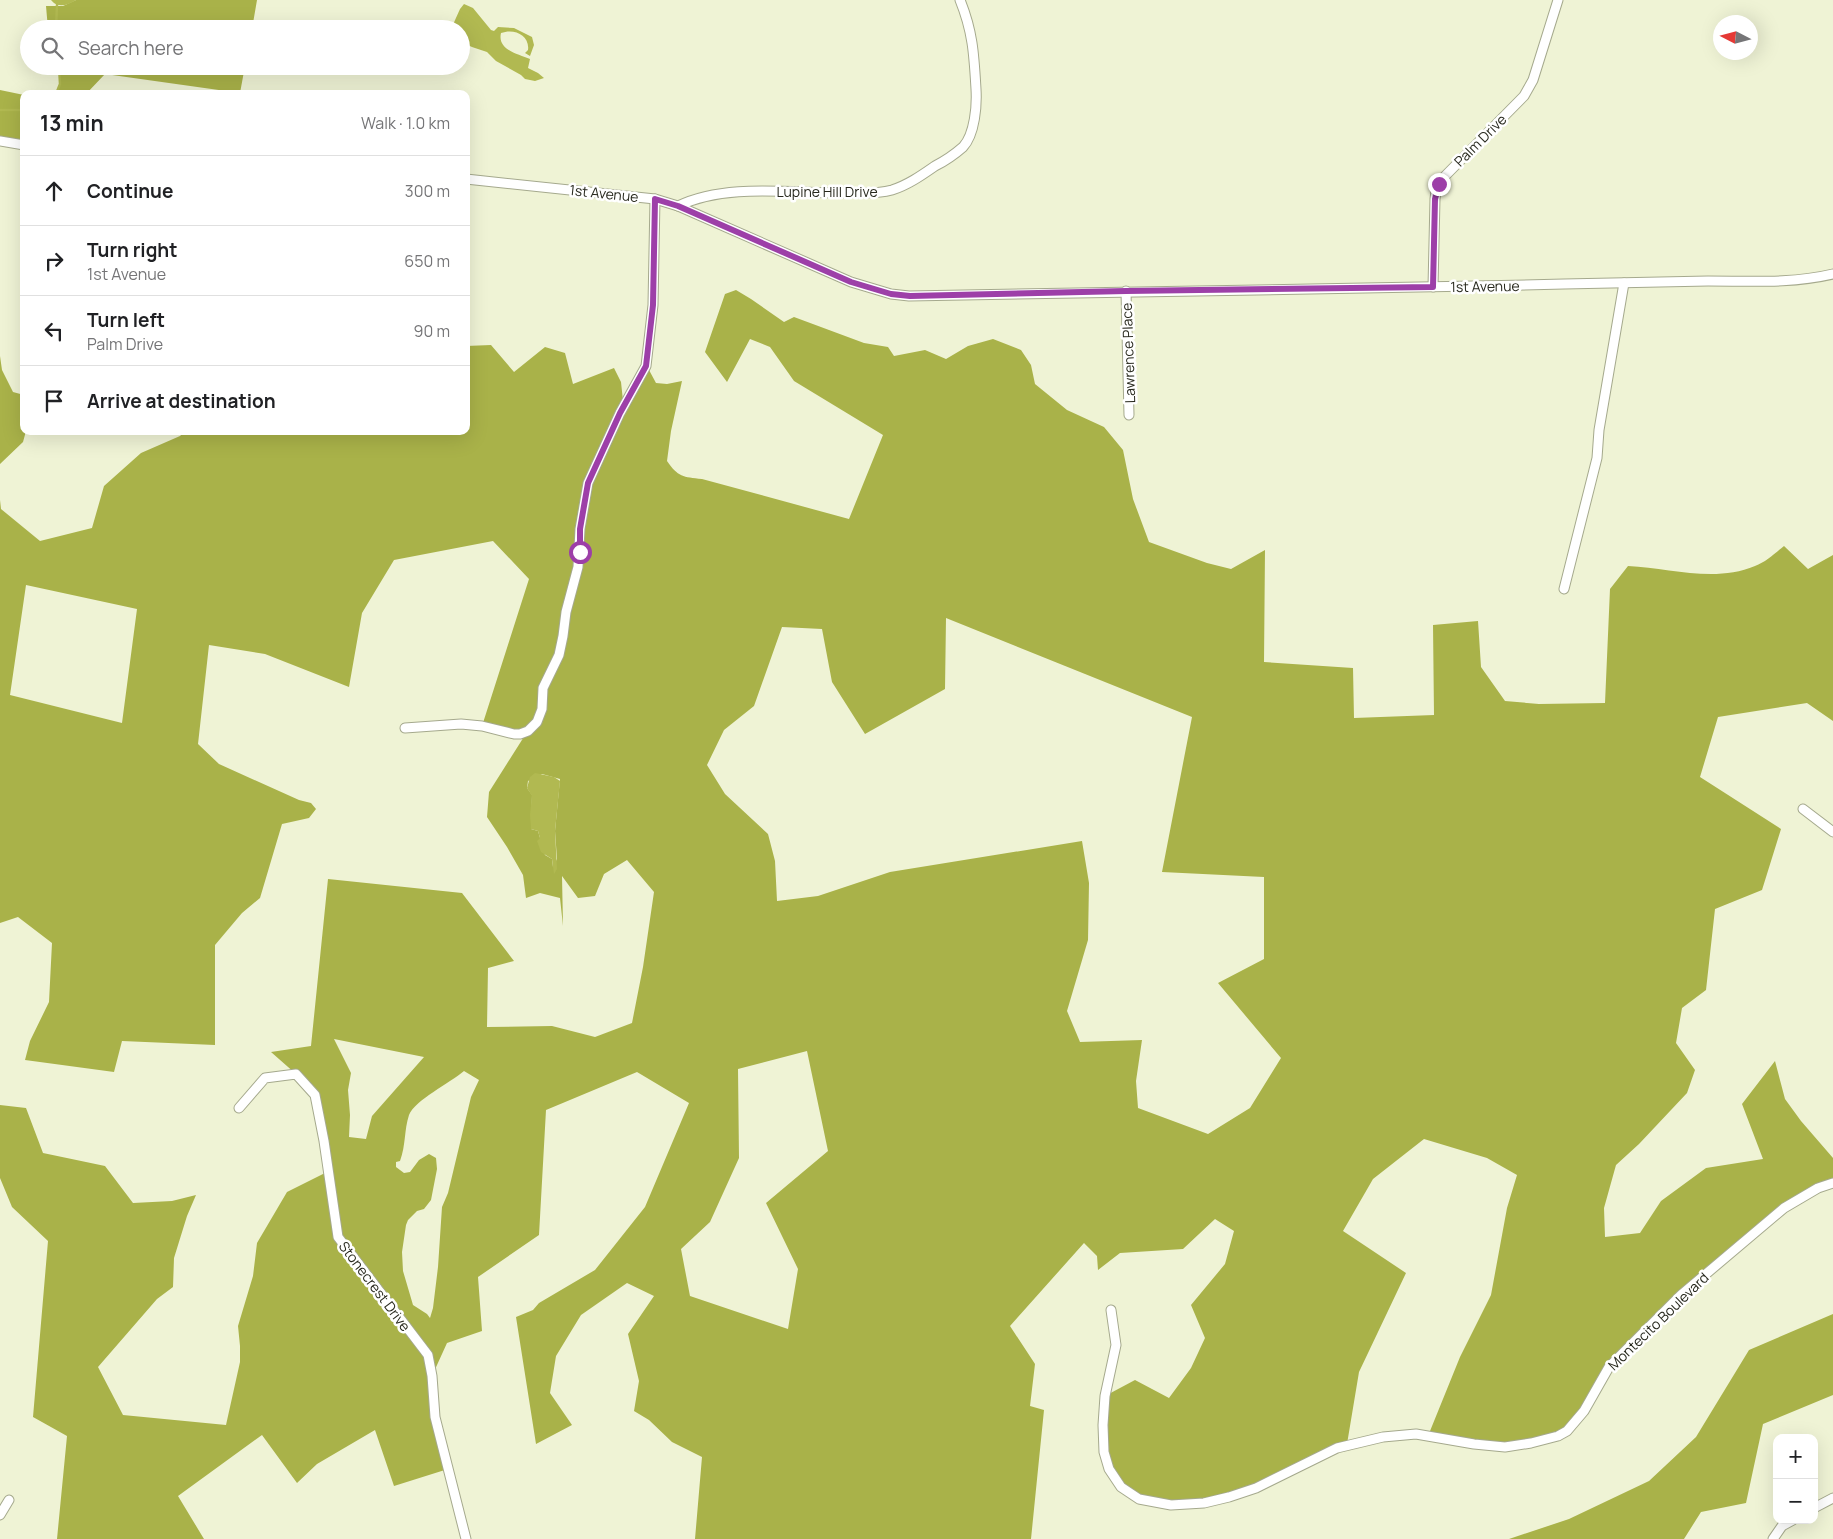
<!DOCTYPE html>
<meta charset="utf-8">
<style>
body{margin:0;font-family:Manrope,sans-serif;background:#f6f6f6;color:#202124}
.controls{position:absolute;right:15px;bottom:15px;display:grid;overflow:hidden;border-radius:10px;box-shadow:0 5px 20px #0002}
.controls button{width:45px;height:45px;display:grid;place-items:center;padding:0;border:0;border-bottom:1px solid #e0e0e0;background:#fff;color:#202124;font:25px sans-serif}
.compass{position:absolute;left:1713px;top:15px;width:45px;height:45px;border-radius:50%;background:#fff;box-shadow:0 5px 20px #0002;rotate:276deg}
.stop{position:absolute;width:15px;height:15px;margin:-11px;border:4px solid #9d3fa8;border-radius:50%;background:#fff}
.stop.end{background:#9d3fa8;border-color:#fff;box-shadow:0 1px 5px #0008}
.list{margin:0;padding:0;list-style:none}
h2{display:flex;justify-content:space-between;align-items:center;height:65px;margin:0;padding:0 20px;font-size:21px}
h2 small{font-size:16px;font-weight:400;color:#757577}
.list li{display:grid;grid-template-columns:32px 1fr auto;gap:15px;align-items:center;box-sizing:border-box;height:70px;padding:0 20px;border-top:1px solid #e0e0e0}
.list b{display:block;font-size:19px;white-space:nowrap}
.list p{margin:0;font-size:16px;white-space:nowrap;color:#757577}
.list em{font-size:16px;font-style:normal;color:#757577}
.icon{flex:none;width:28px;height:28px;fill:none;stroke:currentColor;stroke-width:2;stroke-linecap:round;stroke-linejoin:round}
.map{position:relative;flex:none;width:1833px;height:1539px;overflow:hidden}
.search{position:absolute;background:#fff;box-shadow:0 5px 20px #0002;left:20px;top:20px;width:450px;height:55px;display:flex;align-items:center;gap:12px;box-sizing:border-box;padding:0 18px;border-radius:28px;color:#757577;font-size:19px}
.panel{position:absolute;background:#fff;box-shadow:0 5px 20px #0002;left:20px;top:90px;width:450px;height:345px;border-radius:10px}
.map>svg:first-child{display:block}
.forest{fill:#a9b249;fill-rule:evenodd}
.water{fill:#b1b951}
.lines{fill:none;stroke-linecap:round;stroke-linejoin:round}
.stream{stroke:#b1b951;stroke-width:2.5}
.street-casing{stroke:#a5a98d;stroke-width:11}
.street{stroke:#fff;stroke-width:9}
.route{stroke:#9d3fa8;stroke-width:6}
.labels{text-anchor:middle;dominant-baseline:central;stroke-width:5;stroke-linejoin:round;paint-order:stroke}
.street-label{font-size:14px;fill:#28291e;stroke:#fff}
</style>
<div class="map">
<svg width="1833" height="1539" viewBox="0 0 1833 1539">
<rect width="100%" height="100%" fill="#eff3d5"/>
<g class="forest">
<polygon points="76,0 257,0 252,29 48,29 46,6 63,6"/>
<polygon points="59,66 245,66 240,93 105,74 86,94 56,94 60,84"/>
<polygon points="0,90 24,95 24,145 0,141"/>
<path d="M736,290L751,299L784,322L794,317L864,343L888,347L894,356L925,350L946,359L968,346L993,339L1021,350L1031,365L1035,384L1067,410L1104,427L1123,450L1133,499L1149,542L1207,563L1231,569L1265,550L1264,662L1353,668L1354,718L1434,715L1433,625L1478,621L1481,667L1505,701L1539,704L1605,703L1610,589L1628,566C1669,568 1715,583 1755,566C1766,562 1775,553 1784,546L1808,569L1833,555V721L1807,703L1718,717L1700,777L1781,829L1762,890L1715,909L1706,990L1682,1008L1676,1043L1695,1070L1687,1093L1639,1144L1616,1165L1604,1208L1605,1237L1640,1233L1661,1201L1706,1168L1763,1159L1742,1104L1775,1061L1785,1099L1801,1121L1833,1158V1183L1800,1197L1681,1295L1609,1367L1567,1431L1505,1447L1428,1436L1460,1357L1491,1295L1507,1208L1517,1175L1487,1158L1424,1139L1373,1179L1343,1231L1406,1273L1359,1372L1347,1444L1256,1488L1204,1503L1139,1499L1109,1469L1105,1396L1135,1380L1169,1398L1191,1368L1205,1338L1191,1305L1225,1264L1234,1231L1215,1219L1183,1249L1120,1253L1098,1270L1097,1256L1084,1243L1010,1326L1035,1364L1030,1406L1044,1410L1031,1539H695L702,1457L672,1442L649,1420L634,1411L639,1381L628,1334L654,1296L627,1283L581,1315L556,1356L550,1393L572,1425L536,1444L516,1317L533,1310L539,1303L595,1270L645,1207L689,1103L637,1072L546,1110L539,1235L478,1277L482,1331L447,1343L432,1376L448,1469L394,1486L375,1430L317,1464L297,1483L262,1435L178,1496L204,1539H57L67,1436L33,1417L48,1241L12,1207L0,1178V1105L26,1108L43,1153L105,1166L133,1203L172,1201L196,1195L187,1216L174,1258L173,1287L157,1299L98,1367L123,1415L226,1425L240,1362V1346L238,1326L253,1276L257,1243L287,1192L329,1171L315,1095L296,1074L271,1052L311,1046L328,879L462,893L514,961L488,968L487,1027L552,1026L595,1037L632,1023L643,967L654,892L627,860L604,874L595,896L578,898L562,876L563,926L560,898L540,893L526,898L523,875L507,847L487,817L489,792L527,732L482,726L529,579L493,541L394,560L362,613L349,687L265,654L209,645L198,744L219,764L299,800L311,803L316,809L309,818L282,824L260,898L242,913L215,945V1045L122,1041L114,1072L25,1060L30,1041L49,1002L52,943L18,917L0,923V500L1,509L40,541L92,528L104,486L141,453L180,436L185,431H466V346L491,345L514,372L545,347L565,353L573,384L614,368L621,382L624,410L649,370L656,383L667,384L682,381L671,431L667,461C678,477 683,477 702,479L849,519L883,435L794,381L770,347L750,339L727,382L705,352L725,294ZM26,585L137,609L122,723L10,695ZM946,618L1192,717L1162,872L1264,877V959L1218,983L1281,1058L1250,1108L1208,1134L1138,1108L1136,1081L1142,1040L1080,1042L1067,1011L1088,940L1089,883L1082,841L890,872L818,896L777,901L775,861L768,834L725,794L707,765L724,730L754,706L782,627L822,629L832,682L865,734L945,689ZM542,774L560,779L555,831L557,859L553,867L552,859L545,855L538,831L531,829L532,795L527,788L528,781ZM334,1039L424,1057L372,1116L366,1139L349,1137L350,1115L348,1090L351,1073ZM807,1051L828,1151L766,1203L798,1269L788,1329L690,1296L681,1249L710,1222L739,1158L738,1069ZM464,1071L479,1080L471,1097L448,1193L442,1207L438,1267L433,1308L430,1318L427,1314L413,1305L403,1271L402,1252L406,1225L408,1220L417,1211L424,1209L431,1200L437,1169L436,1158L429,1154L419,1160L410,1172L404,1173L396,1167V1162L400,1161C406,1145 404,1130 409,1115C415,1100 450,1083 464,1071Z"/>
<polygon points="0,356 2,370 13,392 24,395 24,431 26,431 23,442 0,464"/>
<polygon points="1833,1314 1833,1395 1763,1424 1746,1503 1701,1512 1684,1539 1509,1539 1569,1519 1649,1481 1696,1437 1749,1350"/>
</g>
<g class="water">
<path d="M51,0H76C68,5 58,9 51,0Z"/>
<path d="M464,4L473,8L491,30L494,31L498,27L514,28L532,37L534,45L530,56L525,53L528,50C530,35 514,28 501,33C497,50 518,54 530,59L528,68L538,73L544,78L535,81L525,79L521,75L496,61L487,52L472,47L461,42V29H451L460,9Z"/>
<polygon points="535,773 554,777 560,781 555,831 557,869 554,874 552,859 541,852 537,841 540,838 538,831 531,829 530,815 532,796 527,788 530,777"/>
</g>
<g class="lines">
<g class="stream">
<polyline points="56,29 57,5"/>
<polyline points="56,94 60,84 59,66"/>
<polyline points="0,110 24,110"/>
</g>
<defs>
<g id="street">
<polyline points="0,141 24,145"/>
<path d="M466,179L655,199L678,206L851,282L891,294L909,296C1128,291 1346,290 1564,284C1612,283 1660,282 1708,281C1751,281 1791,284 1833,274"/>
<path d="M678,206C728,182 794,194 847,193C862,193 878,194 892,190C908,185 922,175 935,166C945,161 955,154 963,147C975,134 977,105 976,89C974,55 973,32 960,0"/>
<polyline points="1433,287 1435,199 1436,191 1445,176 1524,96 1533,80 1558,0"/>
<polyline points="1126,291 1129,415"/>
<polyline points="1564,589 1597,458 1599,430 1624,283"/>
<polyline points="405,728 461,724 482,726 514,734 520,734 528,731 537,722 542,709 543,688 559,655 563,636 566,612 578,567 580,529 588,483 620,413 646,366 653,305 655,199"/>
<polyline points="1803,809 1833,832"/>
<polyline points="239,1108 265,1078 296,1074 315,1095 324,1141 338,1237 428,1355 432,1376 435,1417 466,1539"/>
<polyline points="1111,1310 1116,1345 1105,1396 1103,1425 1104,1452 1109,1469 1121,1487 1139,1499 1171,1505 1204,1503 1229,1497 1256,1488 1337,1448 1383,1437 1416,1434 1474,1444 1505,1447 1531,1443 1558,1436 1567,1431 1584,1411 1609,1367 1681,1295 1784,1208 1818,1188 1833,1183"/>
<polyline points="1814,1508 1833,1498"/>
<polyline points="0,1515 9,1500"/>
<polyline points="1773,1539 1782,1526 1793,1520"/>
</g>
</defs>
<use href="#street" class="street-casing"/>
<use href="#street" class="street"/>
</g>
<g class="lines">
<polyline class="route" points="580,552 580,529 588,483 620,413 646,366 653,305 655,199 678,206 851,282 891,294 910,296 1126,291 1433,287 1435,199 1439,184"/>
</g>
<g class="labels">
<g class="street-label">
<text transform="translate(1480 140) rotate(-45)">Palm Drive</text>
<text x="827" y="191">Lupine Hill Drive</text>
<text transform="translate(604 193) rotate(6)">1st Avenue</text>
<text transform="translate(1485 286) rotate(-1)">1st Avenue</text>
<text transform="translate(1128 353) rotate(-92)">Lawrence Place</text>
<text transform="translate(375 1286) rotate(53)">Stonecrest Drive</text>
<text transform="translate(1658 1321) rotate(-44)">Montecito Boulevard</text>
</g>
</g>
</svg>
<div class="controls">
<button>+</button>
<button>−</button>
</div>
<svg class="compass" viewBox="-18 -18 36 36"><path d="M0-13l5 13h-10z" fill="#e53935"/><path d="M0 13l5-13h-10z" fill="#757577"/></svg>
<div class="stop" style="left:580px;top:552px"></div>
<div class="stop end" style="left:1439px;top:184px"></div>
<div class="search"><svg class="icon" aria-label="search" viewBox="0 0 24 24"><circle cx="10" cy="10" r="6"/><path d="M15 15l6 6"/></svg>Search here</div>
<section class="panel">
<h2>13 min<small>Walk · 1.0 km</small></h2>
<ul class="list">
<li><svg class="icon" aria-label="ahead" viewBox="0 0 24 24"><path d="M12 20V5M6 11l6-6 6 6"/></svg><div><b>Continue</b></div><em>300 m</em></li>
<li><svg class="icon" aria-label="right" viewBox="0 0 24 24"><path d="M7 20v-9h11M14 6l5 5-5 5"/></svg><div><b>Turn right</b><p>1st Avenue</p></div><em>650 m</em></li>
<li><svg class="icon" aria-label="left" viewBox="0 0 24 24"><path d="M17 20v-9H6M10 6l-5 5 5 5"/></svg><div><b>Turn left</b><p>Palm Drive</p></div><em>90 m</em></li>
<li><svg class="icon" aria-label="arrive" viewBox="0 0 24 24"><path d="M6 21V4h12l-3 4 3 4H6"/></svg><div><b>Arrive at destination</b></div></li>
</ul>
</section>
</div>
